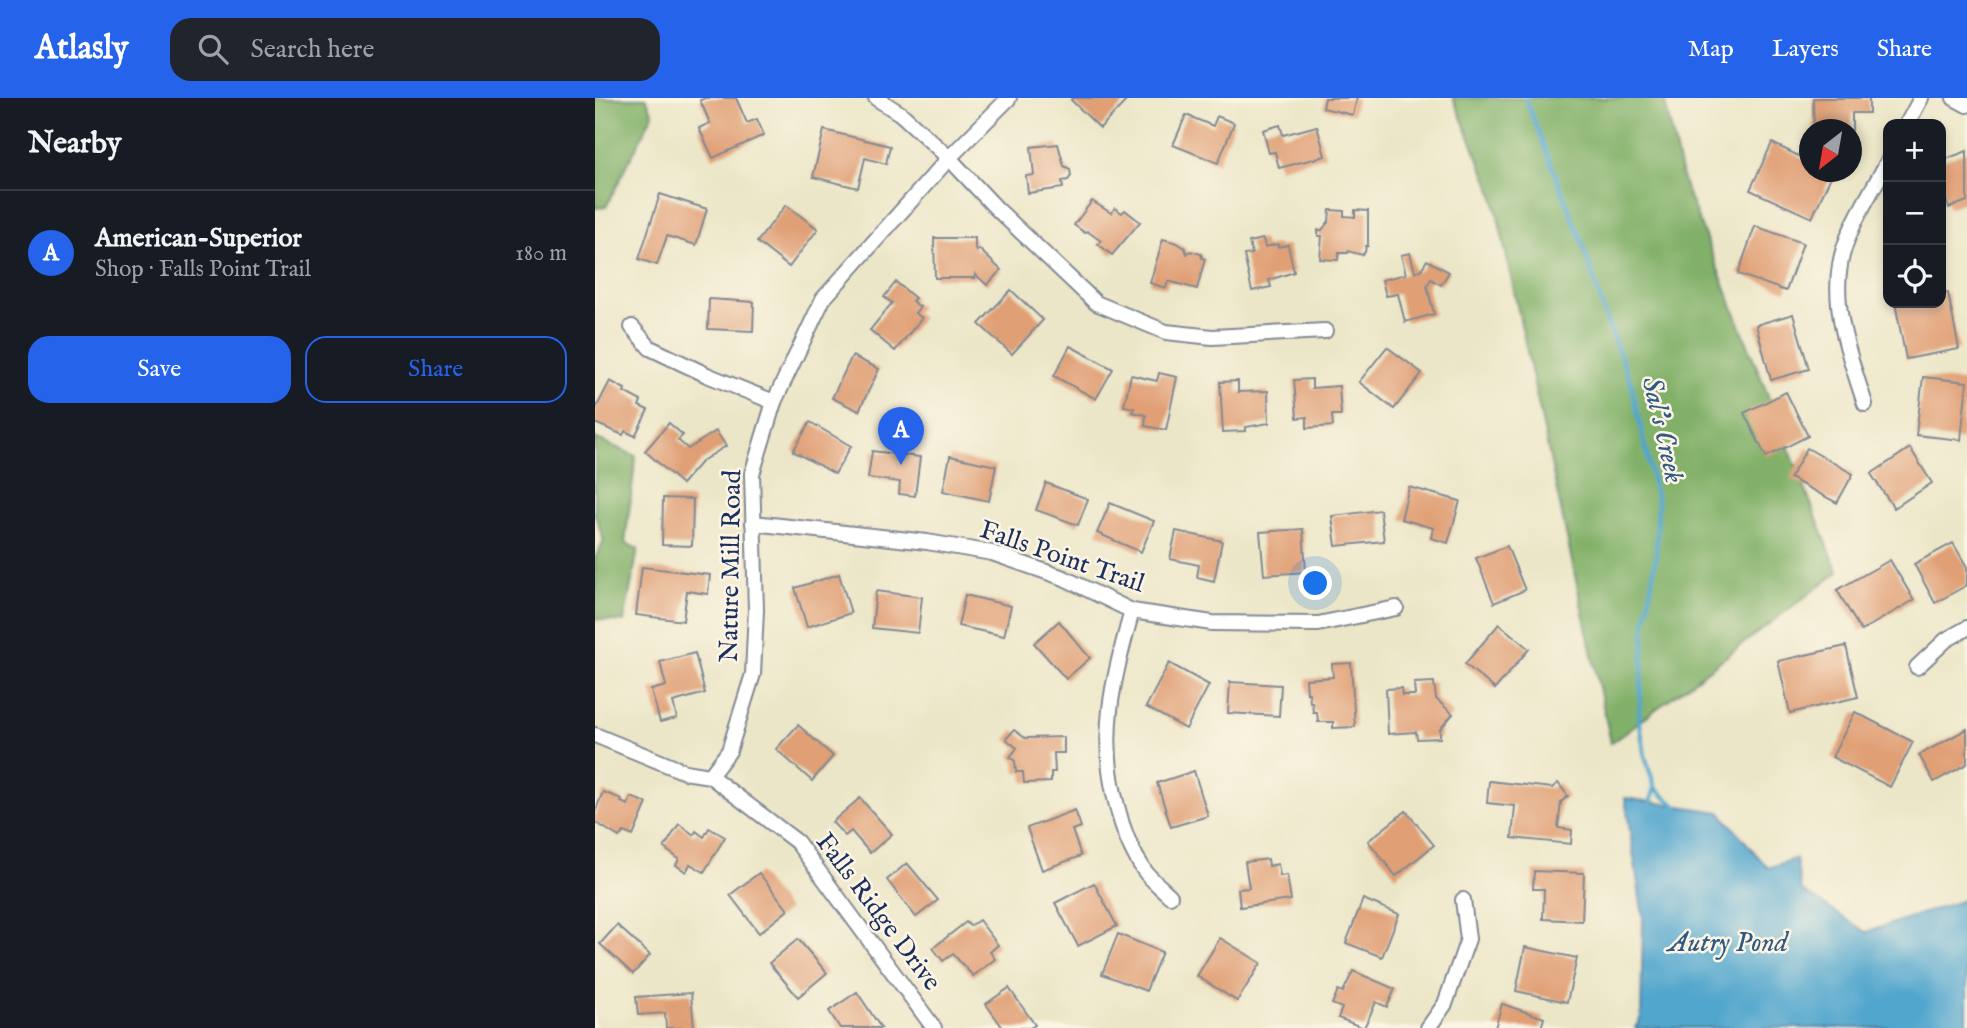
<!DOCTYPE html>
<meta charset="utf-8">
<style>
body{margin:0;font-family:"IM FELL English",serif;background:#20242c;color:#f1f3f6}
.controls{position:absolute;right:21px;top:21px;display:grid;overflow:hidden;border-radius:14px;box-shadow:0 4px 10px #0003}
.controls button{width:63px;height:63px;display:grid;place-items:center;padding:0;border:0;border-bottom:2px solid #363941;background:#171b24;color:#f1f3f6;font:35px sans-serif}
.compass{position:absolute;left:1204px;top:21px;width:63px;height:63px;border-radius:50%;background:#171b24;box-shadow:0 4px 10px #0003;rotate:211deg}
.you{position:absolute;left:721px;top:486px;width:24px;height:24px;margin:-18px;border:5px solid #fff;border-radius:50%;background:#1a73e8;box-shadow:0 0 0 10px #1a73e833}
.badge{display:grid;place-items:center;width:46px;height:46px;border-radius:50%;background:#2563eb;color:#fff;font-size:23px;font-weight:700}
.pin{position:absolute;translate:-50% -58px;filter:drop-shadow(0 2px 4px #0008)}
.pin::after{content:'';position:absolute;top:37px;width:24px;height:21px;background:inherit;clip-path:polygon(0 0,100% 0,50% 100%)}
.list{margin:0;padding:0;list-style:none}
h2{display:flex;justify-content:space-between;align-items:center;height:91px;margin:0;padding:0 28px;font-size:30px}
h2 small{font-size:23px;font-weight:400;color:#9ea1a6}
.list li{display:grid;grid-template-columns:46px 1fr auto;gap:21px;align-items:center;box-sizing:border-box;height:126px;padding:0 28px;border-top:2px solid #363941}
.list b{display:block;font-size:26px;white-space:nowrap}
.list p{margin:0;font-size:23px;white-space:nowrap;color:#9ea1a6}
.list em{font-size:23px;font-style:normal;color:#9ea1a6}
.actions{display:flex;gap:14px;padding:21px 28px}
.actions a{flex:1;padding:16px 0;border:2px solid #2563eb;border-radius:21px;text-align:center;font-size:24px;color:#2563eb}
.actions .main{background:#2563eb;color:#fff}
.icon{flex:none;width:38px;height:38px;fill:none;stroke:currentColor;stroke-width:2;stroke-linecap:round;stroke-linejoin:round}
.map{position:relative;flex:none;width:1372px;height:930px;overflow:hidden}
header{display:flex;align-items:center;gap:42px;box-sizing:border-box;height:98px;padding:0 35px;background:#2563eb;color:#fff}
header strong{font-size:33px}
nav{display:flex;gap:38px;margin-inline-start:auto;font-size:24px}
.search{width:490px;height:63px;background:#20242c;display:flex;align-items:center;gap:18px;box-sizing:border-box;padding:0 24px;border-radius:21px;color:#9ea1a6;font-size:26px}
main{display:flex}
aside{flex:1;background:#171b24}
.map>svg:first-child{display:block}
.forest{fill:#81b068;stroke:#4e7063;stroke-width:2}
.water{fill:#51a6cd;stroke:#366a96;stroke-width:2}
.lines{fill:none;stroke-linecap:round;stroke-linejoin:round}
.stream{stroke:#51a6cd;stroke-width:4.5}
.building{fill:#e09f74}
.street-casing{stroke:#848a93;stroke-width:18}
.street{stroke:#fff;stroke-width:14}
.labels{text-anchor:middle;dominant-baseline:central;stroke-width:5;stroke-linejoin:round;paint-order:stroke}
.street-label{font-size:26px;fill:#1b2f5e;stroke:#fcf5e5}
.water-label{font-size:28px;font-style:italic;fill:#2e5985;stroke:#fcf5e5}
</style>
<header>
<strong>Atlasly</strong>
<div class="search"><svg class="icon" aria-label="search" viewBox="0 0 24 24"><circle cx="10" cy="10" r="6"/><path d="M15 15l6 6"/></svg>Search here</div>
<nav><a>Map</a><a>Layers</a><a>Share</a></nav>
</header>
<main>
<aside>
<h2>Nearby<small></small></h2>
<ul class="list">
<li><span class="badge">A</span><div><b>American-Superior</b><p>Shop · Falls Point Trail</p></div><em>180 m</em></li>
</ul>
<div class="actions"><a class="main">Save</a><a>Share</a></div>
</aside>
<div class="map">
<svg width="1372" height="930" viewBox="0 0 1372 930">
<rect width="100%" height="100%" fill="#fcf5e5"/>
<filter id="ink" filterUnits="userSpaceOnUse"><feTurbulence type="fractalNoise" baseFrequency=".0143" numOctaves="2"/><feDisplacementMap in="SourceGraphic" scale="14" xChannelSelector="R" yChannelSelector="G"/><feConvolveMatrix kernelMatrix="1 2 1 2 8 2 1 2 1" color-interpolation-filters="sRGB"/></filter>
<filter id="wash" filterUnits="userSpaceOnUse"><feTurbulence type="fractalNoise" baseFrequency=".00686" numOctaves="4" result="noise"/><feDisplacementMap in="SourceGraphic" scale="28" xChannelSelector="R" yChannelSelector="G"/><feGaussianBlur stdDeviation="1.57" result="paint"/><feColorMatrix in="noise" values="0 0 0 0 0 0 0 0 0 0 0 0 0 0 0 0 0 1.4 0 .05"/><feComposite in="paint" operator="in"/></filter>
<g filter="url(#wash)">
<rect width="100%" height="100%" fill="#ece6c8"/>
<g class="forest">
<polygon points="0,0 51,0 58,16 11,109 0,110"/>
<polygon points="858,0 1069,0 1088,83 1243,474 1016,645 898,95"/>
<polygon points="0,340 41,358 30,445 43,451 29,524 0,521 0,460 9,443 0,416"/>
</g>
<polygon class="water" points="1030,700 1125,714 1173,770 1201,760 1206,792 1271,834 1372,801 1372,930 1040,930 1046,919 1048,819"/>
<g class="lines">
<g class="stream">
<polyline points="930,0 987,144 1013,226 1036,285 1063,407 1061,458 1050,528 1044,620 1050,658 1060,690"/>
<polyline points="1060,690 1083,710"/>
<polyline points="1054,710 1060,690"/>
</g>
</g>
<g id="blocks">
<g class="building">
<polygon points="111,0 141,0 152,25 162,21 169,37 118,60 104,30 115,25 105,2"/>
<polygon points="478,0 534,0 505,30 476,2"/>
<polygon points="730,0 762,0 758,17 728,10"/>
<polygon points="1218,0 1274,0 1274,15 1257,15 1257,32 1219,32"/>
<polygon points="591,17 618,28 622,18 639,25 623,65 578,47"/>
<polygon points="685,27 688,37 722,28 730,58 684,70 680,54 674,55 668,32"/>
<polygon points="229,32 295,48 291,66 270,60 263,90 218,79"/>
<polygon points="1177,45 1214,63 1214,74 1238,74 1217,120 1155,92"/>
<polygon points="463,46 469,68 475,71 476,78 473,82 467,83 468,90 433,95 431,78 439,77 436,49"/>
<polygon points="1372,53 1372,103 1354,110 1346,89 1346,63"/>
<polygon points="65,96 112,111 101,147 72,138 62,167 44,161"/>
<polygon points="497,103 516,115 520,110 527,115 530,112 545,124 517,157 503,146 506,143 492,133 490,135 479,127"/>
<polygon points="191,107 223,131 194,169 162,144"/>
<polygon points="735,112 749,113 749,118 760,119 760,112 773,113 773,148 771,148 770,154 767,157 753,153 753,155 744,155 743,162 725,161 727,138 723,138 723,132 727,132 734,123"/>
<polygon points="1160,128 1208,145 1191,193 1143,176"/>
<polygon points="339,140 380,140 380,151 382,153 384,151 406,172 392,187 380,176 380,180 340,180"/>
<polygon points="568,141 582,145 590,150 592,156 595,153 606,156 607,160 610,161 602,191 573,183 571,190 555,185"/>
<polygon points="668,141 670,149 683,146 683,149 693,147 699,174 674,182 676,189 657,193 649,157 657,156 654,144"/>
<polygon points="815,155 820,174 826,172 832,162 854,174 846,187 836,181 832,188 839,216 810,224 803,196 791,198 787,182 811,176 806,157"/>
<polygon points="301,184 320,200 317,203 325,209 320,215 327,220 300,253 275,232 297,205 289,199"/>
<polygon points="416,192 448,222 417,256 384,226"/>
<polygon points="1353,195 1364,251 1311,261 1300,205 1346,205 1346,196"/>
<polygon points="114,201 159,204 158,233 113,231"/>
<polygon points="1198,216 1214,271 1176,282 1161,227"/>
<polygon points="475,248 518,271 501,301 459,278"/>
<polygon points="792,249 827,275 799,311 764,284"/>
<polygon points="257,258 284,271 264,313 237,300"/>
<polygon points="564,275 582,279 571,332 550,328 551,317 537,314 539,310 529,308 536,277 562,283"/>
<polygon points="1328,279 1372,284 1366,342 1321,337"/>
<polygon points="717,281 717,290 744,288 746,317 737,317 738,328 712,330 712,319 702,320 699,282"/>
<polygon points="15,283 30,291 29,294 46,303 44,308 53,312 40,338 30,333 28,337 0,325 0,312"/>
<polygon points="643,283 643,294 673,293 674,325 651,329 651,333 628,334 625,284"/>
<polygon points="1191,294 1213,338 1171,359 1149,315"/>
<polygon points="215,324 256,348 240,376 198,353"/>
<polygon points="74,325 88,337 83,342 93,351 121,333 131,348 107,363 87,386 50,353"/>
<polygon points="1212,350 1258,376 1242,405 1195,380"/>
<polygon points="1315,350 1337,385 1299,410 1276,376"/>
<polygon points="277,353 325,359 320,398 304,396 305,384 273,380"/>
<polygon points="355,358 401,368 394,403 348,393"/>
<polygon points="451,385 493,401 483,427 441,412"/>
<polygon points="814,389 865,403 853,445 836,440 838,430 806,421"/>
<polygon points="68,400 98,401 97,448 67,447"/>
<polygon points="515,405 559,423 546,454 502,435"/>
<polygon points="785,412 789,443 741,448 737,418"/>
<polygon points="708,431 711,474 669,477 665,434"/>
<polygon points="581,433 627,443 619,483 602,479 604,467 575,461"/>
<polygon points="1358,445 1372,469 1372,487 1340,505 1319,466"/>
<polygon points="912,448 930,492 899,505 881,460"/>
<polygon points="1295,462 1319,502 1266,533 1242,492"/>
<polygon points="47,469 115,477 113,496 92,493 88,523 41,517"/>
<polygon points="244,476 256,515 212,529 200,490"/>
<polygon points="281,493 327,499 323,535 277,530"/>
<polygon points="370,497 416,508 409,538 363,528"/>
<polygon points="464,523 495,560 471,581 439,545"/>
<polygon points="904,526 934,551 900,591 870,566"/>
<polygon points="1251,548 1263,599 1195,615 1183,563"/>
<polygon points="100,555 110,595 78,604 82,620 65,624 56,592 71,588 65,564"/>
<polygon points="574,565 614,587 591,631 551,609"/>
<polygon points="756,565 760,629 738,630 738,624 723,624 722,614 718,614 717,604 715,604 714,595 712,595 711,581 738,579 737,566"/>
<polygon points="635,584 686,587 684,618 633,615"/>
<polygon points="839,584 841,601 858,616 845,631 845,640 822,641 821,634 793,636 791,591 806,590 807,597 820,597 819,585"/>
<polygon points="1260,614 1318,644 1295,689 1237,659"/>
<polygon points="203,627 238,658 217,683 181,651"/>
<polygon points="1372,631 1372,666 1339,684 1324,657"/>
<polygon points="419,632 430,640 469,639 469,655 459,655 460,674 456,674 456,684 429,685 428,674 421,674 420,663 415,659 422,650 411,641"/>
<polygon points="599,673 613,718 576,729 562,685"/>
<polygon points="894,683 957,690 963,685 973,698 966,704 963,730 977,732 976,746 917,740 920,708 892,705"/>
<polygon points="8,694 27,701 26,704 33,707 36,699 52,705 38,738 29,734 24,739 0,724 0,714"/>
<polygon points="265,700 297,736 275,755 256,733 250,738 237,724"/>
<polygon points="480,712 486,729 477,732 486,758 447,772 432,730"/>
<polygon points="811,713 839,747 801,778 773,743"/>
<polygon points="84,726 99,737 101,733 109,739 114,730 130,739 109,774 95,766 91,774 81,767 84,761 69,750"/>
<polygon points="673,761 674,768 683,766 685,778 692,777 696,802 645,809 643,791 654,790 650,764"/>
<polygon points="312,765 343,802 321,819 292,782"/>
<polygon points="939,773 989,775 987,823 948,821 949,791 938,791"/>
<polygon points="164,775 193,812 164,835 135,797"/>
<polygon points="499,785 522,828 483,848 460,805"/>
<polygon points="768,801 804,816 787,859 751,845"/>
<polygon points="384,822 403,847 395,854 400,861 378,878 358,856 348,863 338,850 371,824 375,828"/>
<polygon points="22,827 55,857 38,876 5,846"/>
<polygon points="523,836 567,854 551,893 507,876"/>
<polygon points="625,840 666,865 642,903 602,878"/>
<polygon points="203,841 232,875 203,899 174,865"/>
<polygon points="930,849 982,860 972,904 921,893"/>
<polygon points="758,873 800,891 792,909 781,904 769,930 743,920 747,910 737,906 743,892 748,894"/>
<polygon points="414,890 440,927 435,930 408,930 391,906"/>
<polygon points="262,894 286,930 245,930 234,913"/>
<polygon points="96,895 99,930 71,930 70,915 43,917 41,899"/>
<polygon points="907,906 949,920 946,930 900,930"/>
</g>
</g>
</g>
<g filter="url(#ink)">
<use href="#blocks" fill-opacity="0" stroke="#848a93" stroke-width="2"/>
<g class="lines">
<defs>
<g id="street">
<polyline points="281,0 306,16 354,60 401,110 501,205 571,234 617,239 730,233"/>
<polyline points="1359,0 1372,7"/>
<polyline points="1312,26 1326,0"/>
<polyline points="37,229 55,250 112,277 179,304"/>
<path d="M1270,306C1256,262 1237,213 1245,167C1250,133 1277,94 1293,63"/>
<polyline points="158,425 332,444 397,455 469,480 537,513 617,525 723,526 801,510"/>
<path d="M537,513C518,580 503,638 522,708C527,729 536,753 549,772C555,781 567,790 575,798"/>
<polyline points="1322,569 1351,542 1372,530"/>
<polyline points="0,637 90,674 115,678 202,744 339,930"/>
<polyline points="115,678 134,653 158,576 161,512 157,376 179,304 228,201 354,60 414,0"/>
<polyline points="833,930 850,906 873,841 868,802"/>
</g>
</defs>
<use href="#street" class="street-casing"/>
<use href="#street" class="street"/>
</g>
</g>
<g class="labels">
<g class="street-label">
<text transform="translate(467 459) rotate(19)">Falls Point Trail</text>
<text transform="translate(136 468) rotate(-89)">Nature Mill Road</text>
<text transform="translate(283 814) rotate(53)">Falls Ridge Drive</text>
</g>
<g class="water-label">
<text transform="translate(1067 332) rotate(77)">Sal's Creek</text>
<text x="1133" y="845">Autry Pond</text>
</g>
</g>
</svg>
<div class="controls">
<button>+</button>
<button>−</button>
<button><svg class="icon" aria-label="locate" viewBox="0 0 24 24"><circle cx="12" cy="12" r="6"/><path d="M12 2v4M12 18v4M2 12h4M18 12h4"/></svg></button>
</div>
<svg class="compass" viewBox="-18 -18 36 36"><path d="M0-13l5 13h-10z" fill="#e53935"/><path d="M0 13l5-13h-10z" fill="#9ea1a6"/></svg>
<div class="you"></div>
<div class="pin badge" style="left:306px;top:367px">A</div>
</div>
</main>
